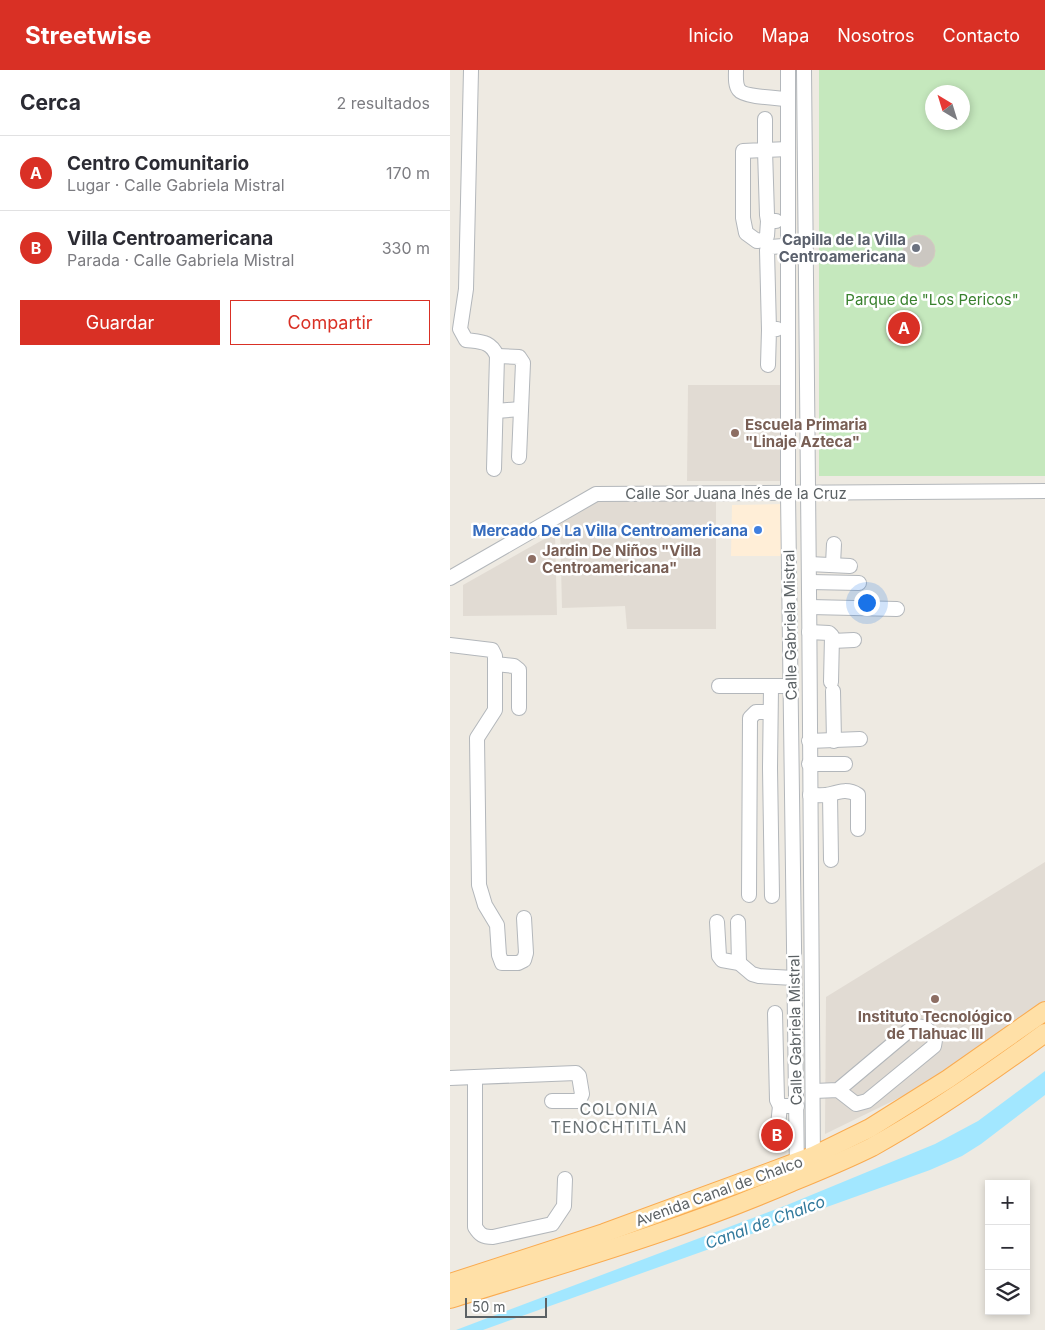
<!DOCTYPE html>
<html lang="es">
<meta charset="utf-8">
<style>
body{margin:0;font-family:Inter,sans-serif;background:#f2f2f3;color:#2b2b33}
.controls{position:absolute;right:15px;bottom:15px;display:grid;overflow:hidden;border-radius:0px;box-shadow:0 2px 8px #0003}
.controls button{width:45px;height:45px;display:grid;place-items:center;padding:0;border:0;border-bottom:1px solid #e1e1e2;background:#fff;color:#2b2b33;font:25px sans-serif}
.compass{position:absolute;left:475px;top:15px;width:45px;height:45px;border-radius:50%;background:#fff;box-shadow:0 2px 8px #0003;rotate:322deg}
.scale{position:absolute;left:15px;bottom:12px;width:82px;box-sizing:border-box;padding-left:5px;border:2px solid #5b6164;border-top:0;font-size:14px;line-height:18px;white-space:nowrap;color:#5b6164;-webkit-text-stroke:4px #fff;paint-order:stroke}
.you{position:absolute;left:416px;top:532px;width:18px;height:18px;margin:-12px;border:4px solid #fff;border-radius:50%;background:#1a73e8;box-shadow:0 0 0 8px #1a73e833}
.badge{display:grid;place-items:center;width:32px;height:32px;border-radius:50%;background:#d93025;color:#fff;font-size:16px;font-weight:700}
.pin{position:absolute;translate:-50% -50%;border:2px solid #fff;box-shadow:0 1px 5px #0006}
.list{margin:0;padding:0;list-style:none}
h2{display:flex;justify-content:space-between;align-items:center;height:65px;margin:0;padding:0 20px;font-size:21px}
h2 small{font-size:16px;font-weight:400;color:#7c7c81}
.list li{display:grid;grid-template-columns:32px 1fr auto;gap:15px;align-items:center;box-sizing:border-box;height:75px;padding:0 20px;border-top:1px solid #e1e1e2}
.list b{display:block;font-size:19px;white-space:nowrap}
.list p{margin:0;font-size:16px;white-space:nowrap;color:#7c7c81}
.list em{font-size:16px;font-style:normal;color:#7c7c81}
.actions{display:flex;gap:10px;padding:15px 20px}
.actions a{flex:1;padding:11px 0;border:1px solid #d93025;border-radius:0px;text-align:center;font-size:18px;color:#d93025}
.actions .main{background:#d93025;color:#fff}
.icon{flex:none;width:28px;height:28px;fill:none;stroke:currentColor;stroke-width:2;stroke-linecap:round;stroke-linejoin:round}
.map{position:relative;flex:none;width:595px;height:1260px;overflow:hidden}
header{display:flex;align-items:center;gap:30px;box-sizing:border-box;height:70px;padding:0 25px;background:#d93025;color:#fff}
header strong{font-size:24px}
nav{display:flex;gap:28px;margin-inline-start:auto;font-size:18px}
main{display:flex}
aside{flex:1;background:#fff}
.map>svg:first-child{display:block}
.commercial{fill:#ffeed7}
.education{fill:#e1dbd3}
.green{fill:#c5e8bd;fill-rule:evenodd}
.water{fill:#a2e7ff}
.building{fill:#cbc7c1;stroke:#d4cac0}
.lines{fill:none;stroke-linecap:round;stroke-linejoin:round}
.minor-casing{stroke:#b3b7bb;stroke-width:16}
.major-casing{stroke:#faab50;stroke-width:20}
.minor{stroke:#fff;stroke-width:14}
.major{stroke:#ffe0a7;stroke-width:18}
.worship-dot{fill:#6b7280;stroke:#fff;stroke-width:2}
.education-dot{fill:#8d6e63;stroke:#fff;stroke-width:2}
.shop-dot{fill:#3f7fe0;stroke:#fff;stroke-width:2}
.labels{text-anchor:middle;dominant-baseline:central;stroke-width:5;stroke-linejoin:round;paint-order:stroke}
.worship-label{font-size:15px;font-weight:bold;fill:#5b616d;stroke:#fff;text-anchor:end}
.park-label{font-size:15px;fill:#39812e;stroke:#fff}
.education-label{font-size:15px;font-weight:bold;fill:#785e54;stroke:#fff;text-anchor:start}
.street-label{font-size:15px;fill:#5b6164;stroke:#fff}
.shop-label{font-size:15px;font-weight:bold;fill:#366cbe;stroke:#fff;text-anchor:end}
.neighbourhood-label{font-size:16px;letter-spacing:1px;fill:#6b7376;stroke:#fff}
.water-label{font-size:16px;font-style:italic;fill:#31799c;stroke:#fff}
</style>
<header>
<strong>Streetwise</strong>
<nav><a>Inicio</a><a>Mapa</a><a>Nosotros</a><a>Contacto</a></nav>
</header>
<main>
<aside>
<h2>Cerca<small>2 resultados</small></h2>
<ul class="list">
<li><span class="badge">A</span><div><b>Centro Comunitario</b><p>Lugar · Calle Gabriela Mistral</p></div><em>170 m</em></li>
<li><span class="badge">B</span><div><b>Villa Centroamericana</b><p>Parada · Calle Gabriela Mistral</p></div><em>330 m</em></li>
</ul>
<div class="actions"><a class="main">Guardar</a><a>Compartir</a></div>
</aside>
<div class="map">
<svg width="595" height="1260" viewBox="0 0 595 1260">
<rect width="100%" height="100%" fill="#eeeae2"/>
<polygon class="commercial" points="334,434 334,486 281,486 282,435"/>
<g class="education">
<polygon points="238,315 334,315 332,411 237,411"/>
<polygon points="266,429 266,559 177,559 175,536 112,538 110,454 148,430"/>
<polygon points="105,463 107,545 13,546 13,515"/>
<polygon points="595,792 595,932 494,1006 375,1064 376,927"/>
</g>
<path class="green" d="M369,0H595V406H369ZM482,22H512V52H482Z"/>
<polygon class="water" points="595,1001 595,1025 531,1074 512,1086 480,1100 33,1260 6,1260 337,1135 485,1074 528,1051"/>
<g class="building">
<circle cx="469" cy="181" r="16"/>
<polygon points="440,245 468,246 467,271 439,271"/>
</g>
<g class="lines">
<defs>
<g id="minor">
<path d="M21,0L16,219L10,259L16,270C31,272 41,271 47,286L44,399"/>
<path d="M286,0C286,6 285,15 289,20C294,27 328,28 337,29"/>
<polyline points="338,0 338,424 347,1102"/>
<path d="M354,0C359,365 360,729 363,1094"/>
<polyline points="315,49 315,80 293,81 293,148 296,163 307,171 313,170 317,166 318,151"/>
<polyline points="326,151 318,151 317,145 315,80 338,79"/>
<polyline points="319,260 317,180 321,177 345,175"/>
<polyline points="47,286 69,287 73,293 69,387"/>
<polyline points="318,295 319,260 327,259"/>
<polyline points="46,341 71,339"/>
<polyline points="359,494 400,496"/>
<polyline points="383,494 384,474"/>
<polyline points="0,508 146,424 595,421"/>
<polyline points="360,512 409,513"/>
<polyline points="360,537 447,539"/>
<polyline points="359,562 379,563 382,566 381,612"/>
<polyline points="382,571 404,570"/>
<polyline points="0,575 42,580 45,586 45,640 27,668 29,815 35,835 47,855 49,885 52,893 68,893 74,890 76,883 74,848"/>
<polyline points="45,594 64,596 69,600 69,638"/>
<polyline points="269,616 341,616"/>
<polyline points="321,617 320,698 322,826"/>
<polyline points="383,621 384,671"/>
<polyline points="359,671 410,669"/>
<polyline points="359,694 395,694"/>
<path d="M360,725C366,725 375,726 381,724C390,721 399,719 408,725V759"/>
<polyline points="380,725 381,790"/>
<polyline points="299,825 300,648 306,642 319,642"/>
<polyline points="267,852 269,886 272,890 289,893 302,904 309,906 344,908"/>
<polyline points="288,852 289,893"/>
<polyline points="325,943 327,1030 330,1036 347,1036"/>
<polyline points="0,1008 126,1003 129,1006 132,1024 129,1031 102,1031"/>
<path d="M25,1009V1157C30,1165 33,1167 43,1167L102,1154L114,1136L115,1109"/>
<path d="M364,1021L388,1020L463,957C475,955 479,959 485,970L484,976L417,1031L406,1034L388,1020"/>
<polyline points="327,1065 330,1036"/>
</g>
<g id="major">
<polyline points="0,1213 154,1163 363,1086 420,1058 498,1009 595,941"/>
<path d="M0,1229C115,1193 232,1160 342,1112C369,1101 396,1090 422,1077C482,1044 539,1004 595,963"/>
</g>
</defs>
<use href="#minor" class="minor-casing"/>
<use href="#major" class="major-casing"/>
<use href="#minor" class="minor"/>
<use href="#major" class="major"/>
</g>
<circle class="worship-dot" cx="466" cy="178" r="5"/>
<g class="education-dot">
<circle cx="285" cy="363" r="5"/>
<circle cx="82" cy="489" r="5"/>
<circle cx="485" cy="929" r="5"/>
</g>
<circle class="shop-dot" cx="308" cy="460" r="5"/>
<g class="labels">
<g class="worship-label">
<text x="456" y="169">Capilla de la Villa<tspan x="456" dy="17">Centroamericana</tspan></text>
</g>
<g class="park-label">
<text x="482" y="229">Parque de "Los Pericos"</text>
</g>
<g class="education-label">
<text x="295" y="354">Escuela Primaria<tspan x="295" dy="17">"Linaje Azteca"</tspan></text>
<text x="92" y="480">Jardin De Niños "Villa<tspan x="92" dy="17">Centroamericana"</tspan></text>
<text x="485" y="946" text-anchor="middle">Instituto Tecnológico<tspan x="485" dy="17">de Tlahuac III</tspan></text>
</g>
<g class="street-label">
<text x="286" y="423">Calle Sor Juana Inés de la Cruz</text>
<text transform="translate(340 555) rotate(-91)">Calle Gabriela Mistral</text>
<text transform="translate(345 960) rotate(-91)">Calle Gabriela Mistral</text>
<text transform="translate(269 1121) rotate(-20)">Avenida Canal de Chalco</text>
</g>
<g class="shop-label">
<text x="298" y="460">Mercado De La Villa Centroamericana</text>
</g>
<g class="neighbourhood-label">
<text x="169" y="1039">COLONIA<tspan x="169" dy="18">TENOCHTITLÁN</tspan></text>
</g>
<g class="water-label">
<text transform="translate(315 1152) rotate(-20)">Canal de Chalco</text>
</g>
</g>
</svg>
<div class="controls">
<button>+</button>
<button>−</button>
<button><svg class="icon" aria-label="layers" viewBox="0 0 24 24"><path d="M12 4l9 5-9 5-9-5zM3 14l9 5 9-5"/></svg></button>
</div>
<svg class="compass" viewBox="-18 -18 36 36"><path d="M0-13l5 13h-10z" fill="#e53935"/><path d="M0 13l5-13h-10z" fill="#7c7c81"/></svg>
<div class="scale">50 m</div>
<div class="you"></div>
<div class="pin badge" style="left:454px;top:258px">A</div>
<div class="pin badge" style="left:327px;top:1065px">B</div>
</div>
</main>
